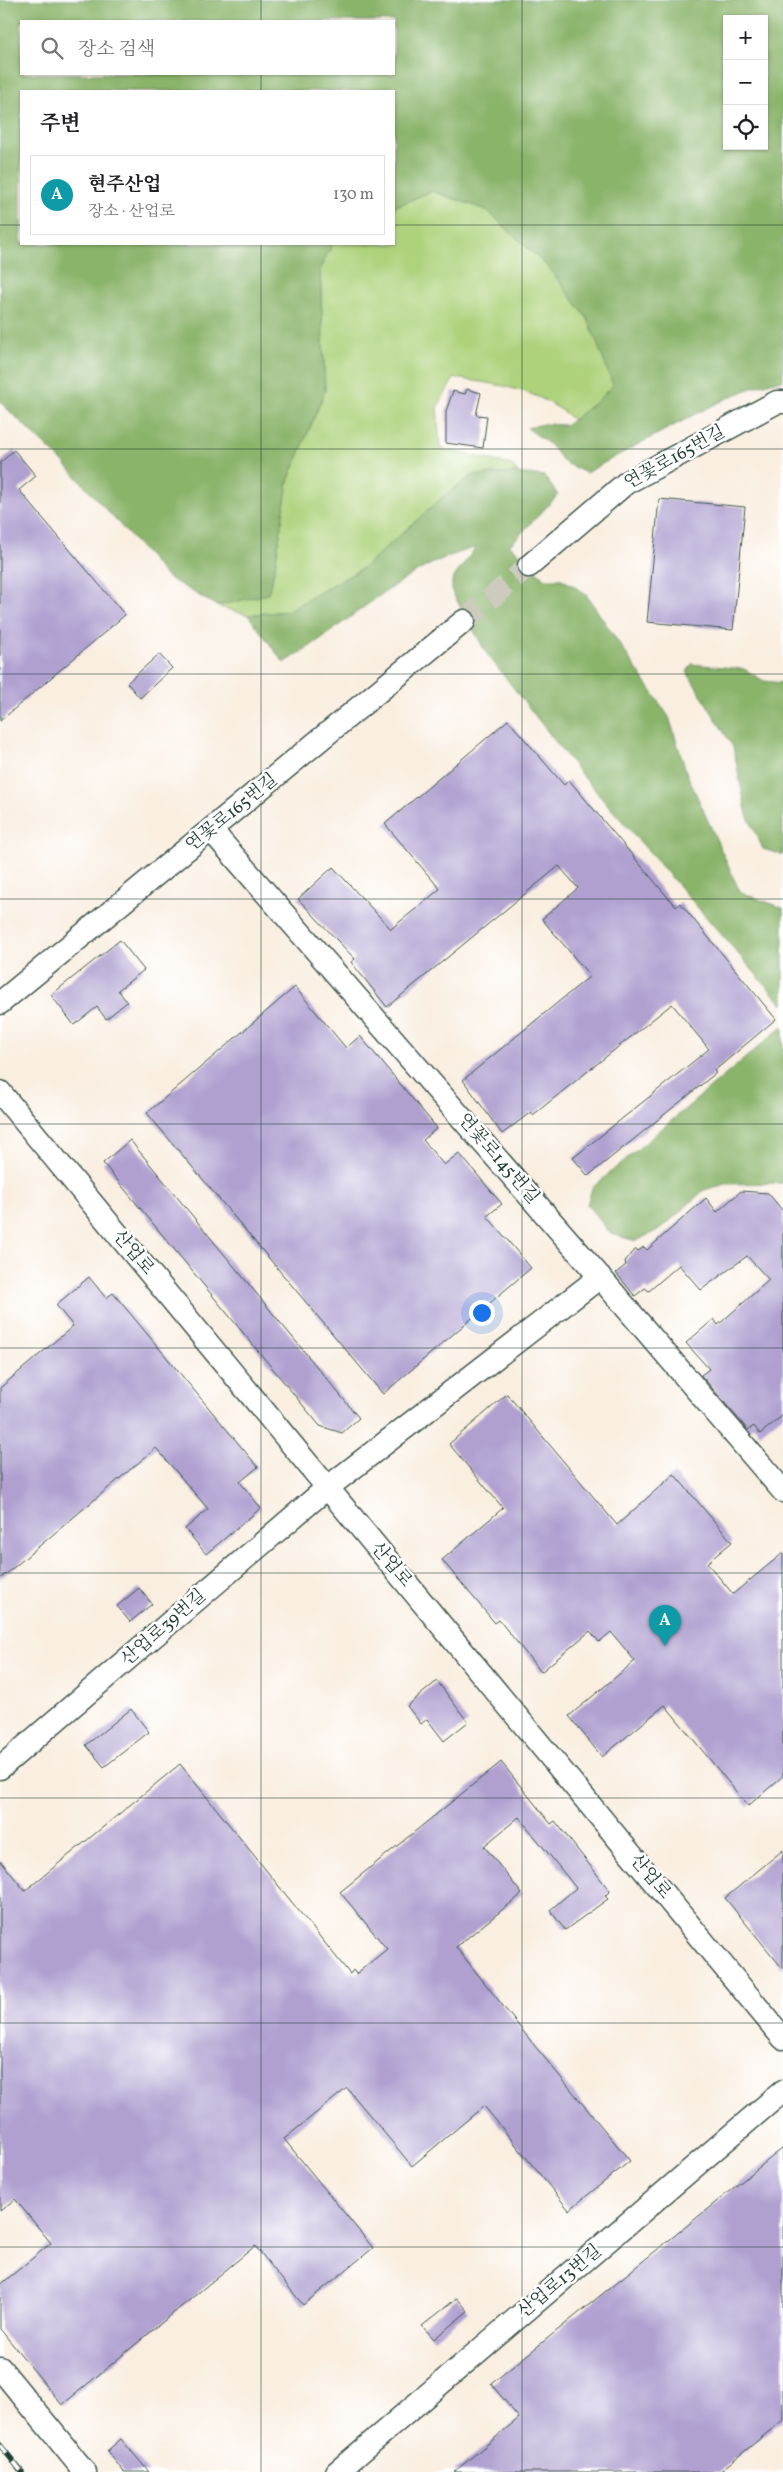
<!DOCTYPE html>
<html lang="ko">
<meta charset="utf-8">
<style>
body{margin:0;font-family:Vollkorn,"Noto Serif KR",serif;background:#f2f2f2;color:#202124}
.controls{position:absolute;right:15px;top:15px;display:grid;overflow:hidden;border-radius:0px;box-shadow:0 1px 4px #0004}
.controls button{width:45px;height:45px;display:grid;place-items:center;padding:0;border:0;border-bottom:1px solid #e0e0e0;background:#fff;color:#202124;font:25px sans-serif}
.you{position:absolute;left:481px;top:1312px;width:18px;height:18px;margin:-12px;border:4px solid #fff;border-radius:50%;background:#1a73e8;box-shadow:0 0 0 8px #1a73e833}
.badge{display:grid;place-items:center;width:32px;height:32px;border-radius:50%;background:#1f6fb2;color:#fff;font-size:16px;font-weight:700}
.pin{position:absolute;translate:-50% -41px;filter:drop-shadow(0 1px 2px #0008)}
.pin::after{content:'';position:absolute;top:26px;width:18px;height:15px;background:inherit;clip-path:polygon(0 0,100% 0,50% 100%)}
.list{margin:0;padding:0;list-style:none}
h2{display:flex;justify-content:space-between;align-items:center;height:65px;margin:0;padding:0 20px;font-size:21px}
h2 small{font-size:16px;font-weight:400;color:#757577}
.list li{display:grid;grid-template-columns:32px 1fr auto;gap:15px;align-items:center;box-sizing:border-box;height:80px;margin:0 10px 10px;padding:0 10px;border:1px solid #e0e0e0;border-radius:0px}
.list b{display:block;font-size:19px;white-space:nowrap}
.list p{margin:0;font-size:16px;white-space:nowrap;color:#757577}
.list em{font-size:16px;font-style:normal;color:#757577}
.icon{flex:none;width:28px;height:28px;fill:none;stroke:currentColor;stroke-width:2;stroke-linecap:round;stroke-linejoin:round}
.map{position:relative;flex:none;width:783px;height:2472px;overflow:hidden}
.search{position:absolute;background:#fff;box-shadow:0 1px 4px #0004;left:20px;top:20px;width:375px;height:55px;display:flex;align-items:center;gap:12px;box-sizing:border-box;padding:0 18px;border-radius:0px;color:#757577;font-size:19px}
.panel{position:absolute;background:#fff;box-shadow:0 1px 4px #0004;left:20px;top:90px;width:375px;height:155px;border-radius:0px}
.map>svg:first-child{display:block}
.green{fill:#aed27b;stroke:#668858}
.forest{fill:#8ab46b;stroke:#547850;fill-rule:evenodd}
.building{fill:#afa0d0}
.lines{fill:none;stroke-linecap:round;stroke-linejoin:round}
.minor-tunnel{stroke:#cdcbbe;stroke-width:22;stroke-dasharray:22 11;stroke-linecap:butt}
.minor-casing{stroke:#40584e;stroke-width:25}
.minor{stroke:#fff;stroke-width:22}
.rail-casing{stroke:#1f3d34;stroke-width:5.5}
.rail{stroke:#fff;stroke-width:4;stroke-dasharray:11;stroke-linecap:butt}
.grid{fill:none;stroke:#1f3d34;stroke-width:1;stroke-opacity:0.55}
.labels{text-anchor:middle;dominant-baseline:central;stroke-width:5;stroke-linejoin:round;paint-order:stroke}
.street-label{font-size:18px;fill:#1f3d34;stroke:#fff}
</style>
<div class="map">
<svg width="783" height="2472" viewBox="0 0 783 2472">
<rect width="100%" height="100%" fill="#fff"/>
<filter id="ink" filterUnits="userSpaceOnUse"><feTurbulence type="fractalNoise" baseFrequency=".02" numOctaves="2"/><feDisplacementMap in="SourceGraphic" scale="10" xChannelSelector="R" yChannelSelector="G"/><feConvolveMatrix kernelMatrix="1 2 1 2 8 2 1 2 1" color-interpolation-filters="sRGB"/></filter>
<filter id="wash" filterUnits="userSpaceOnUse"><feTurbulence type="fractalNoise" baseFrequency=".0096" numOctaves="4" result="noise"/><feDisplacementMap in="SourceGraphic" scale="20" xChannelSelector="R" yChannelSelector="G"/><feGaussianBlur stdDeviation="1.12" result="paint"/><feColorMatrix in="noise" values="0 0 0 0 0 0 0 0 0 0 0 0 0 0 0 0 0 1.4 0 .05"/><feComposite in="paint" operator="in"/></filter>
<g filter="url(#wash)">
<rect width="100%" height="100%" fill="#f9eee0"/>
<path class="green" d="M432,191L487,210L549,268L588,319L614,385L595,403L573,420C541,389 496,384 454,378L437,408L440,448L512,465L518,473L473,475L445,495L363,568L287,611L248,615L217,606L268,593L275,567L288,481L325,391L320,268L333,244H394V207Z"/>
<g class="forest">
<path d="M0,0H783V380C752,384 722,401 694,415C658,434 621,453 586,473L565,463L549,444L527,428L543,424L566,425L595,403L613,385L588,319L549,268L487,210L432,191L394,207V91H21V244H333L320,268L325,391L288,481L275,567L268,594L217,606L167,577L64,463L0,402ZM727,19H764V146H727ZM394,21V74H21V21Z"/>
<path d="M518,473L544,476L558,495L510,545L545,579H562L585,593L669,717L687,774L740,892L783,908V1005L580,773L487,654L452,592V580L476,547C462,552 446,557 433,563C379,590 335,633 284,663L248,615L287,611L363,568L445,495L473,475Z"/>
<polygon points="692,664 744,669 764,681 783,683 783,855 763,849 747,815 733,747 687,672"/>
<polygon points="783,1026 783,1183 726,1184 704,1190 662,1228 636,1241 611,1234 587,1205 592,1188"/>
</g>
<g id="blocks">
<g class="building">
<polygon points="467,389 481,393 476,415 487,416 483,448 446,443 446,411 453,391 465,394"/>
<polygon points="14,450 36,476 19,490 125,615 0,721 0,463"/>
<polygon points="659,499 745,507 733,630 647,622"/>
<polygon points="159,654 172,668 140,698 127,683"/>
<polygon points="508,720 564,785 569,780 676,907 680,903 776,1019 714,1071 716,1073 588,1176 573,1158 709,1049 672,1004 533,1115 531,1112 502,1134 463,1080 590,976 542,919 578,888 559,866 387,1007 351,962 355,959 298,899 333,867 391,929 440,889 385,824"/>
<polygon points="120,940 144,970 118,990 127,1002 106,1019 97,1007 74,1025 51,995"/>
<polygon points="295,987 346,1048 360,1036 437,1128 423,1140 444,1165 459,1153 502,1204 487,1216 531,1268 383,1394 147,1113"/>
<polygon points="130,1140 359,1418 342,1433 320,1426 103,1163"/>
<polygon points="741,1191 768,1193 783,1211 783,1415 760,1434 754,1426 748,1430 701,1375 709,1369 686,1343 714,1319 718,1325 769,1280 747,1256 701,1290 679,1265 649,1291 645,1288 635,1296 616,1273 626,1265 625,1261 636,1249 638,1251 644,1247 647,1250 706,1198 717,1212"/>
<polygon points="89,1277 106,1298 113,1293 258,1467 240,1482 261,1508 206,1554 185,1529 208,1509 156,1448 0,1579 0,1388 73,1326 56,1305"/>
<polygon points="507,1394 617,1525 674,1474 732,1542 707,1563 733,1594 783,1553 783,1776 748,1806 665,1705 602,1757 569,1716 635,1661 611,1632 599,1642 590,1631 541,1672 499,1620 495,1623 442,1560 503,1508 449,1444"/>
<polygon points="139,1588 152,1604 130,1622 117,1606"/>
<polygon points="437,1681 468,1722 444,1741 427,1719 421,1724 407,1706"/>
<polygon points="131,1709 149,1732 104,1767 86,1745"/>
<polygon points="501,1762 551,1824 555,1821 610,1891 605,1896 608,1899 565,1930 550,1910 576,1888 519,1817 484,1846 522,1894 456,1947 534,2045 630,2161 569,2210 484,2106 412,2166 347,2088 284,2139 373,2248 303,2305 255,2246 62,2405 0,2329 0,2285 51,2243 15,2199 0,2211 0,1860 25,1891 180,1764 350,1974 353,1970 356,1974 387,1949 340,1892"/>
<polygon points="783,1850 783,1969 725,1898"/>
<polygon points="783,2148 783,2420 719,2472 454,2472 519,2418 491,2384"/>
<polygon points="457,2298 468,2311 434,2339 422,2326"/>
<polygon points="121,2439 149,2472 124,2472 107,2451"/>
</g>
</g>
</g>
<g filter="url(#ink)">
<use href="#blocks" fill-opacity="0" stroke="#40584e" stroke-width="1"/>
<g class="lines">
<polyline class="minor-tunnel" points="464,621 529,566"/>
<defs>
<g id="minor">
<polyline points="529,566 626,483 777,402 783,402"/>
<polyline points="211,830 600,1277 783,1491"/>
<polyline points="0,1003 464,621"/>
<polyline points="0,1092 783,2038"/>
<polyline points="0,1768 327,1488 600,1277"/>
<polyline points="0,2368 85,2472"/>
<polyline points="337,2472 783,2091"/>
</g>
</defs>
<use href="#minor" class="minor-casing"/>
<use href="#minor" class="minor"/>
<defs>
<polyline id="rail" points="0,2445 22,2472"/>
</defs>
<use href="#rail" class="rail-casing"/>
<use href="#rail" class="rail"/>
</g>
</g>
<path class="grid" d="M261,0V21M522,0V2472M261,74V91M0,225H21M394,225H783M261,244V2472M0,449H783M0,674H783M0,899H783M0,1124H783M0,1348H783M0,1573H783M0,1798H783M0,2023H783M0,2247H783"/>
<g class="labels">
<g class="street-label">
<text transform="translate(675 458) rotate(-29)">연꽃로165번길</text>
<text transform="translate(232 813) rotate(-39)">연꽃로165번길</text>
<text transform="translate(498 1159) rotate(49)">연꽃로145번길</text>
<text transform="translate(133 1253) rotate(50)">산업로</text>
<text transform="translate(391 1565) rotate(50)">산업로</text>
<text transform="translate(164 1628) rotate(-41)">산업로39번길</text>
<text transform="translate(650 1877) rotate(50)">산업로</text>
<text transform="translate(560 2282) rotate(-40)">산업로13번길</text>
</g>
</g>
</svg>
<div class="controls">
<button>+</button>
<button>−</button>
<button><svg class="icon" aria-label="locate" viewBox="0 0 24 24"><circle cx="12" cy="12" r="6"/><path d="M12 2v4M12 18v4M2 12h4M18 12h4"/></svg></button>
</div>
<div class="you"></div>
<div class="pin badge" style="left:665px;top:1646px;background:#0f9aa8">A</div>
<div class="search"><svg class="icon" aria-label="search" viewBox="0 0 24 24"><circle cx="10" cy="10" r="6"/><path d="M15 15l6 6"/></svg>장소 검색</div>
<section class="panel">
<h2>주변<small></small></h2>
<ul class="list">
<li><span class="badge" style="background:#0f9aa8">A</span><div><b>현주산업</b><p>장소 · 산업로</p></div><em>130 m</em></li>
</ul>
</section>
</div>
